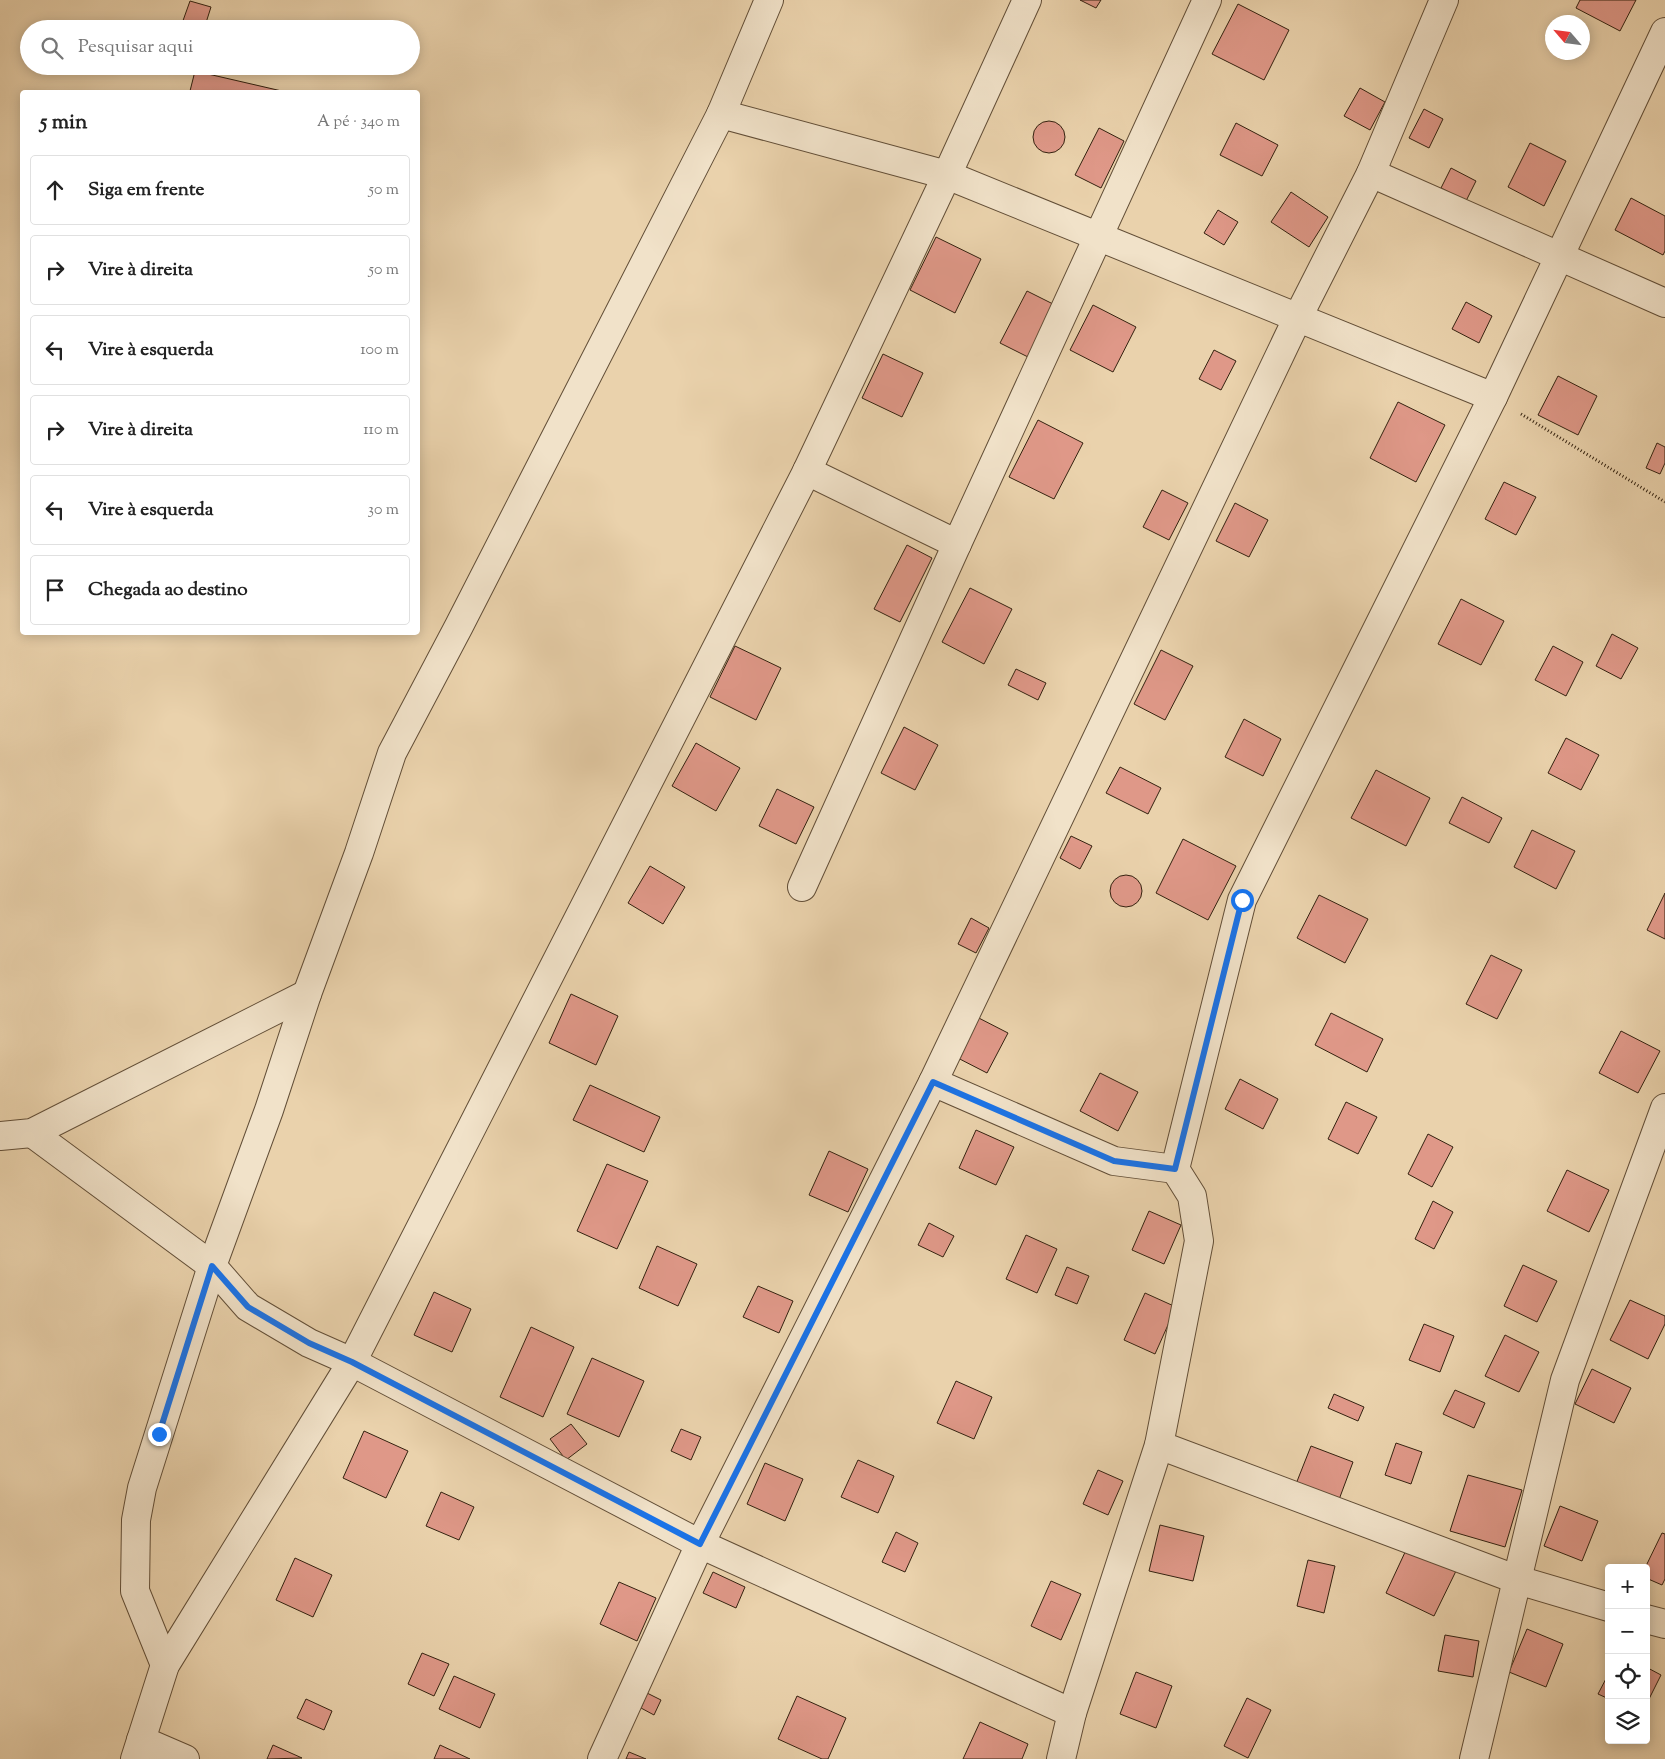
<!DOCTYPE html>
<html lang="pt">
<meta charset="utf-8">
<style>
body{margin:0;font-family:"Sorts Mill Goudy",serif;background:#f6f6f6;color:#222}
.controls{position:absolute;right:15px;bottom:15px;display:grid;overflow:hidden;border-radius:5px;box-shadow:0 2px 12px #0003}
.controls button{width:45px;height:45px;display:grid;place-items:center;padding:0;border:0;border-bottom:1px solid #e0e0e0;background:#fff;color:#222;font:25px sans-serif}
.compass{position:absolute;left:1545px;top:15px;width:45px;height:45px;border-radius:50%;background:#fff;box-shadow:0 2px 12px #0003;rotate:298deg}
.stop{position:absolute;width:15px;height:15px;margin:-11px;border:4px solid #1a73e8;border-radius:50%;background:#fff}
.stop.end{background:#1a73e8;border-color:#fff;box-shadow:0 1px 5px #0008}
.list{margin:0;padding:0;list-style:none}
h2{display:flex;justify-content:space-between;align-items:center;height:65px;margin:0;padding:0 20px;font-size:21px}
h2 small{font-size:16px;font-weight:400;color:#767676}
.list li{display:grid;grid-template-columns:32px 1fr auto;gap:15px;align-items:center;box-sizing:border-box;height:70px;margin:0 10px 10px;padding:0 10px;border:1px solid #e0e0e0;border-radius:5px}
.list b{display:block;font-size:19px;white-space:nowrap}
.list em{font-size:16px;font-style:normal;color:#767676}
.icon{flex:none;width:28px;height:28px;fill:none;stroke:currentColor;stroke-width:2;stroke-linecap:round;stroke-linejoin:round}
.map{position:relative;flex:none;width:1665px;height:1759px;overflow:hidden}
.search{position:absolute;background:#fff;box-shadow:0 2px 12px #0003;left:20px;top:20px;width:400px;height:55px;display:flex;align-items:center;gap:12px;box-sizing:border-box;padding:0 18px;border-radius:28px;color:#767676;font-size:19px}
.panel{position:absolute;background:#fff;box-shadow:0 2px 12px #0003;left:20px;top:90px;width:400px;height:545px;border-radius:5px}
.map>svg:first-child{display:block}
.building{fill:#df9888;stroke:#342210}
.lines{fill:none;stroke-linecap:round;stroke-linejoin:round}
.minor-casing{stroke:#624e37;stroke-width:30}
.path{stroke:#342210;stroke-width:3;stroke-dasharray:1 2.5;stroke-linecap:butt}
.minor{stroke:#f1e2c9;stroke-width:28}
.route{stroke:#1a73e8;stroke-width:6}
</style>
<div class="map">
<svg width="1665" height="1759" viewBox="0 0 1665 1759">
<rect width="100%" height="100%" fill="#ead2ac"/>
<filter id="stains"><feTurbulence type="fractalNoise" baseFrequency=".004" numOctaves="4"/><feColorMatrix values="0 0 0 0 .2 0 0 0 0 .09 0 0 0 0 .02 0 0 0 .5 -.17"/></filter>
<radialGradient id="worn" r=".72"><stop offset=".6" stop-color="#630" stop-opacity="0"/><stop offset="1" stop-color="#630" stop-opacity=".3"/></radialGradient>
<g class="building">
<polygon points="1080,0 1101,0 1096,8"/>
<polygon points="1580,0 1636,0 1620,31 1576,8"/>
<polygon points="190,1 211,7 204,29 180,29"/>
<polygon points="1238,4 1289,30 1264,80 1212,54"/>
<polygon points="195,71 286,92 196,92 190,91"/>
<polygon points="1360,88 1385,102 1370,130 1344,116"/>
<polygon points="1424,109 1443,119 1429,148 1409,138"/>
<circle cx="1049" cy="137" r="16"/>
<polygon points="1236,123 1278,145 1262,176 1220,155"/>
<polygon points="1099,128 1124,141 1101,188 1075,175"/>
<polygon points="1530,143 1566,161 1544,206 1508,187"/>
<polygon points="1451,168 1476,181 1466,201 1441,188"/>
<polygon points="1291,192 1328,217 1309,247 1271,222"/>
<polygon points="1631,198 1665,216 1665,251 1663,255 1615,230"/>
<polygon points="1218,210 1238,222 1224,245 1204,233"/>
<polygon points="936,237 981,259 955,313 910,290"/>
<polygon points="1027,291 1057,306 1030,358 1000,343"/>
<polygon points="1466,302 1492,316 1479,343 1452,329"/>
<polygon points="1093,305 1136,327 1113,372 1070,350"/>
<polygon points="1214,350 1236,361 1221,390 1199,379"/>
<polygon points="883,354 923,373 902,417 862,398"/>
<polygon points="1558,376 1597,396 1578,435 1538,415"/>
<polygon points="1398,402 1445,425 1416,482 1370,458"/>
<polygon points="1038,420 1083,443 1054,499 1009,477"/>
<polygon points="1657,443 1665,447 1665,463 1660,474 1646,468"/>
<polygon points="1504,482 1536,497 1516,535 1485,519"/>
<polygon points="1162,490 1188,503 1169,540 1143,527"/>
<polygon points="1235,503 1268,520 1249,557 1216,541"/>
<polygon points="907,545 932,558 900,622 874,609"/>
<polygon points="970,588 1012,609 984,664 942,642"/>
<polygon points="1461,599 1504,621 1481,665 1438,644"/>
<polygon points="1612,634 1638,648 1621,679 1596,666"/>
<polygon points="735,646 781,668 756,720 710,697"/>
<polygon points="1553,646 1583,662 1566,696 1535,680"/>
<polygon points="1161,650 1193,666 1165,720 1134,704"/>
<polygon points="1016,669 1046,683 1038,700 1008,685"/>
<polygon points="1244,719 1281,739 1263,776 1225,757"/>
<polygon points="904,727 938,745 915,790 881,773"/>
<polygon points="1566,738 1599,755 1581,790 1548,773"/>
<polygon points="696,743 740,768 716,811 672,786"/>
<polygon points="1120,767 1161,788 1148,814 1106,793"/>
<polygon points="1376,770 1430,798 1406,846 1351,818"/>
<polygon points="777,789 814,807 796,844 759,826"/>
<polygon points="1462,797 1502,818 1489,843 1449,823"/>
<polygon points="1532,830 1575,851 1556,889 1514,867"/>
<polygon points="1071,836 1092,846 1080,869 1060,858"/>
<polygon points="1183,839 1236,866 1208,920 1156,893"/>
<polygon points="650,866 685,887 663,924 628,903"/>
<circle cx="1126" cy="891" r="16"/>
<polygon points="1665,893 1665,939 1647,930"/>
<polygon points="1319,895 1368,919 1345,963 1297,938"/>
<polygon points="971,918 989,928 976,953 958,944"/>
<polygon points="1491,955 1522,970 1497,1019 1466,1004"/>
<polygon points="571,994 618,1016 596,1065 549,1043"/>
<polygon points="1331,1013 1383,1039 1367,1072 1315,1045"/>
<polygon points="971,1014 1008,1033 987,1073 950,1054"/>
<polygon points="1621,1031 1660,1051 1638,1093 1599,1073"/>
<polygon points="1100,1073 1138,1092 1118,1131 1080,1111"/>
<polygon points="1240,1079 1278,1099 1263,1129 1225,1109"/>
<polygon points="590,1085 660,1117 644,1152 573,1120"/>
<polygon points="1346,1102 1377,1117 1358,1154 1328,1139"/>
<polygon points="976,1130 1014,1147 996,1185 959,1168"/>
<polygon points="1428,1134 1453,1147 1432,1187 1408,1174"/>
<polygon points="829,1151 868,1169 848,1212 809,1195"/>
<polygon points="607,1164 648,1181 617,1249 577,1231"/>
<polygon points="1567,1170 1609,1190 1589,1232 1547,1211"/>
<polygon points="1433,1201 1453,1212 1434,1249 1415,1239"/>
<polygon points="1149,1211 1181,1225 1164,1264 1132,1250"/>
<polygon points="929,1223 954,1236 943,1257 918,1245"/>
<polygon points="1026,1235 1057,1249 1037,1293 1006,1279"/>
<polygon points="657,1246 697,1264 678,1306 639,1288"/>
<polygon points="1523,1265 1557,1281 1537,1322 1504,1306"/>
<polygon points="1067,1267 1089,1276 1077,1304 1055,1295"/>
<polygon points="758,1286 793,1301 779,1333 743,1317"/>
<polygon points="434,1292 471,1309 452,1352 414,1335"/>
<polygon points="1145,1293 1176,1307 1155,1354 1124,1340"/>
<polygon points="1630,1300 1665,1316 1665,1324 1648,1359 1610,1340"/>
<polygon points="1424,1324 1454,1336 1440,1372 1409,1360"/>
<polygon points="531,1327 574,1347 543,1417 500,1397"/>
<polygon points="1505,1335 1539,1352 1519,1392 1485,1376"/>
<polygon points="592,1358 644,1381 619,1437 567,1414"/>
<polygon points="1592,1369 1631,1388 1614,1423 1575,1404"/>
<polygon points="956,1381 992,1397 974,1439 937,1423"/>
<polygon points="1455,1390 1485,1403 1474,1428 1443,1414"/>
<polygon points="1334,1394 1364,1407 1358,1421 1328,1408"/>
<polygon points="571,1424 587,1444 566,1460 550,1439"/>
<polygon points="681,1429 701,1437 691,1460 671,1451"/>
<polygon points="364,1431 408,1451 386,1498 343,1478"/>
<polygon points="1396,1443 1422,1452 1411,1484 1385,1475"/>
<polygon points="1311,1446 1353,1462 1337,1505 1294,1489"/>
<polygon points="858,1460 894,1476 878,1513 841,1497"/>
<polygon points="765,1463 803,1479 785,1521 747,1504"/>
<polygon points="1098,1470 1123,1481 1108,1515 1083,1504"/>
<polygon points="1468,1475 1522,1490 1505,1547 1450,1531"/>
<polygon points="441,1492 474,1507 459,1540 426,1526"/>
<polygon points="1560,1506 1598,1521 1582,1561 1544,1546"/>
<polygon points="1160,1525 1204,1536 1193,1581 1149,1571"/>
<polygon points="896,1532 918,1543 905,1572 882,1562"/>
<polygon points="1662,1533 1665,1534 1665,1579 1662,1585 1646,1578 1645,1568"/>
<polygon points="1407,1548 1456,1571 1434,1616 1386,1593"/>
<polygon points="295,1558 332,1575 313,1617 276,1600"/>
<polygon points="1308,1560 1335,1566 1324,1613 1297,1606"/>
<polygon points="713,1572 745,1587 736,1608 703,1593"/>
<polygon points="1051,1581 1081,1594 1061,1640 1031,1626"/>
<polygon points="619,1582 656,1598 637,1641 600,1624"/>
<polygon points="1527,1629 1563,1644 1546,1687 1509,1672"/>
<polygon points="1445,1635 1479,1641 1473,1677 1438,1671"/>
<polygon points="422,1653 449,1664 434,1696 408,1684"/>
<polygon points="1646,1667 1661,1675 1646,1705"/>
<polygon points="1136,1672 1172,1686 1156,1728 1120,1714"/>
<polygon points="1609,1673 1609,1699 1598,1694"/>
<polygon points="454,1676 495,1694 480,1728 439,1709"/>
<polygon points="647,1693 661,1700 654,1715 641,1708"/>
<polygon points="797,1696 846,1718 828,1759 822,1759 778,1739"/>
<polygon points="1247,1698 1271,1710 1248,1758 1224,1746"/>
<polygon points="306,1699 332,1711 324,1730 297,1718"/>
<polygon points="980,1722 1028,1744 1022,1759 963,1759"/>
<polygon points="273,1745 302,1758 267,1759"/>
<polygon points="440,1745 470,1759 434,1759"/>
<polygon points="629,1752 646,1759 626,1759"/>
</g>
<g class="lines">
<defs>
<g id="minor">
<polyline points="721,114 947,175 1493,397"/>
<polyline points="1371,173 1665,303"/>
<polyline points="807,471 957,544"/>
<polyline points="802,887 957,544 1207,0"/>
<polyline points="933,1082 1114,1161 1175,1169"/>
<polyline points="32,1133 212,1266 248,1307 309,1343 352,1362 700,1544 1072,1713"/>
<polyline points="0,1136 32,1133 307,994"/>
<polyline points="1159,1445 1518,1580 1609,1607"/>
<polyline points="1646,1619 1665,1624"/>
<polyline points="165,1665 135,1591 136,1520 142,1488 212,1266 269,1110 307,994 359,853 392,753 459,626 721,114 769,0"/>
<polyline points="141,1740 185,1759"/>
<polyline points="135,1759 165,1665 352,1362 807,471 947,175 1027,0"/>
<polyline points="602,1759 700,1544 933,1082 1298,317 1371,173 1444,0"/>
<polyline points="1061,1759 1072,1713 1159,1445 1199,1241 1192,1196 1175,1169 1242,900 1493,397 1665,32"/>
<polyline points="1474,1759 1565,1380 1665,1108"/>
</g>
</defs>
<use href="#minor" class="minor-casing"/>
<polyline class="path" points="1521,414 1665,502"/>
<use href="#minor" class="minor"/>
</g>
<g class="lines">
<polyline class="route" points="159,1434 212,1266 248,1307 309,1343 352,1362 700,1544 933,1082 1114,1161 1175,1169 1242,900"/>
</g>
<rect width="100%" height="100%" filter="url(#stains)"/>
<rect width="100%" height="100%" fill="url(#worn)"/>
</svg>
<div class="controls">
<button>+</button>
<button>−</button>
<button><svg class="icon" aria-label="locate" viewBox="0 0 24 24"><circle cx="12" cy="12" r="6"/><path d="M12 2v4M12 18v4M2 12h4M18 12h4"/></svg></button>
<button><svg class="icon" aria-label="layers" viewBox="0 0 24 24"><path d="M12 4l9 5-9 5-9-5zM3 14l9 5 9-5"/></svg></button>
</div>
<svg class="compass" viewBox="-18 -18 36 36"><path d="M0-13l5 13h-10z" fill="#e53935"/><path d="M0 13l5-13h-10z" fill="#767676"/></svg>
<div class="stop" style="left:1242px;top:900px"></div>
<div class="stop end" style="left:159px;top:1434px"></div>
<div class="search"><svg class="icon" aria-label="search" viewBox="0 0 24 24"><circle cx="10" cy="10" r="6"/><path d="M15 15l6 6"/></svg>Pesquisar aqui</div>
<section class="panel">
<h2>5 min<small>A pé · 340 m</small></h2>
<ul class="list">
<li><svg class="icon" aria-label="ahead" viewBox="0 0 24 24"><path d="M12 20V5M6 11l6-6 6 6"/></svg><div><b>Siga em frente</b></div><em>50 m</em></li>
<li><svg class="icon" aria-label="right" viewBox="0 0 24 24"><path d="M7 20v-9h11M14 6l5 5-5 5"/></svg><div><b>Vire à direita</b></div><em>50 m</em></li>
<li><svg class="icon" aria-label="left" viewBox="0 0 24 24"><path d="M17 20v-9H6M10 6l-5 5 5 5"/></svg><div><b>Vire à esquerda</b></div><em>100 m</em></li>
<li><svg class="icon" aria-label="right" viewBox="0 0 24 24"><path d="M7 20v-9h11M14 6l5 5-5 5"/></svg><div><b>Vire à direita</b></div><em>110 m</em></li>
<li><svg class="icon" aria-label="left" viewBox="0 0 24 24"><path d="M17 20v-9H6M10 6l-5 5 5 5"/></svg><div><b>Vire à esquerda</b></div><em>30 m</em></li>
<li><svg class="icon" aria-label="arrive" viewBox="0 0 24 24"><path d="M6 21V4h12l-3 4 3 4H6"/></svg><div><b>Chegada ao destino</b></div></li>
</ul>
</section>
</div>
